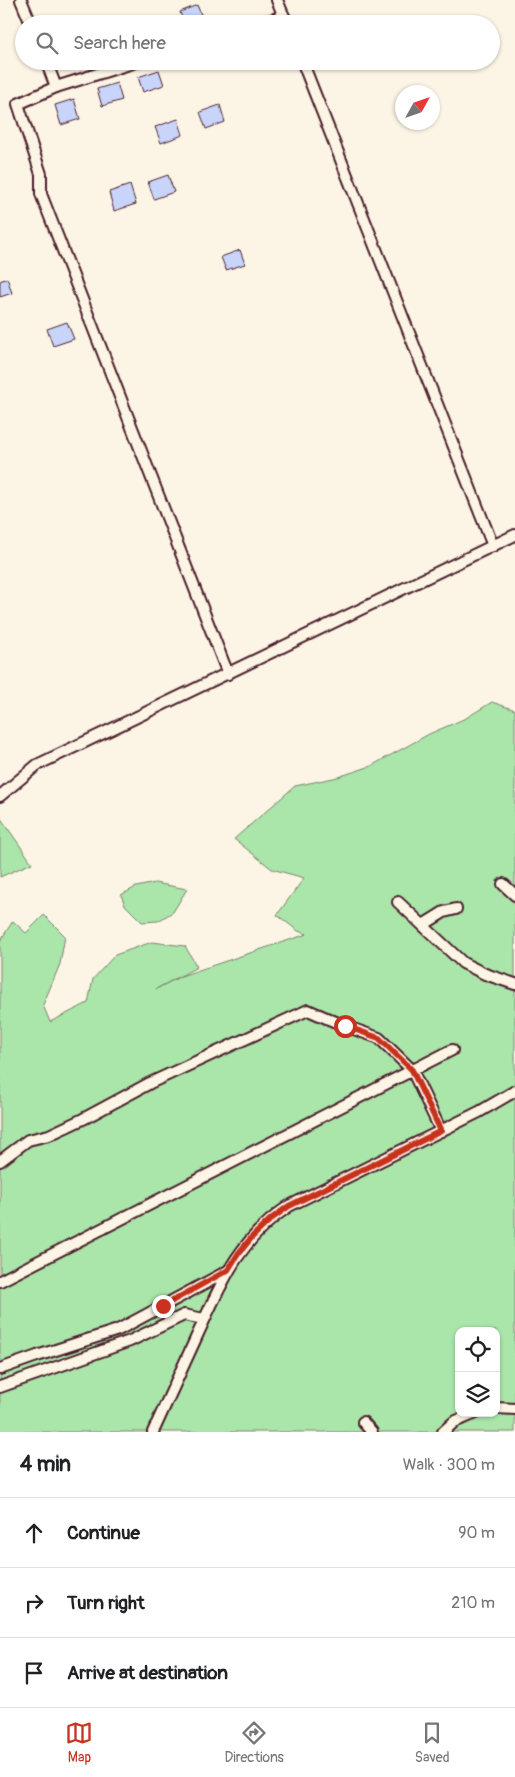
<!DOCTYPE html>
<meta charset="utf-8">
<style>
body{margin:0;font-family:Pangolin,sans-serif;background:#f6f6f6;color:#202124}
.controls{position:absolute;right:15px;bottom:15px;display:grid;overflow:hidden;border-radius:10px;box-shadow:0 1px 4px #0004}
.controls button{width:45px;height:45px;display:grid;place-items:center;padding:0;border:0;border-bottom:1px solid #e0e0e0;background:#fff;color:#202124;font:25px sans-serif}
.compass{position:absolute;left:395px;top:85px;width:45px;height:45px;border-radius:50%;background:#fff;box-shadow:0 1px 4px #0004;rotate:50deg}
.stop{position:absolute;width:15px;height:15px;margin:-11px;border:4px solid #c8321e;border-radius:50%;background:#fff}
.stop.end{background:#c8321e;border-color:#fff;box-shadow:0 1px 5px #0008}
.list{margin:0;padding:0;list-style:none}
h2{display:flex;justify-content:space-between;align-items:center;height:65px;margin:0;padding:0 20px;font-size:21px}
h2 small{font-size:16px;font-weight:400;color:#757577}
.list li{display:grid;grid-template-columns:32px 1fr auto;gap:15px;align-items:center;box-sizing:border-box;height:70px;padding:0 20px;border-top:1px solid #e0e0e0}
.list b{display:block;font-size:19px;white-space:nowrap}
.list em{font-size:16px;font-style:normal;color:#757577}
.icon{flex:none;width:28px;height:28px;fill:none;stroke:currentColor;stroke-width:2;stroke-linecap:round;stroke-linejoin:round}
.map{position:relative;flex:none;width:515px;height:1432px;overflow:hidden}
.search{position:absolute;background:#fff;box-shadow:0 1px 4px #0004;left:15px;right:15px;top:15px;height:55px;display:flex;align-items:center;gap:12px;box-sizing:border-box;padding:0 18px;border-radius:28px;color:#757577;font-size:19px}
.sheet{height:275px;background:#fff}
nav{display:flex;justify-content:space-around;align-items:center;box-sizing:border-box;height:70px;border-top:1px solid #e0e0e0;background:#fff;font-size:14px;color:#757577}
nav a{display:grid;justify-items:center;gap:2px}
nav .on{color:#c8321e}
.map>svg:first-child{display:block}
.green{fill:#aae5aa;stroke:#7a826a;fill-rule:evenodd}
.building{fill:#c9d4fb;stroke:#4a1f2b}
.lines{fill:none;stroke-linecap:round;stroke-linejoin:round}
.minor-casing{stroke:#4a1f2b;stroke-width:14}
.minor{stroke:#fcf5e5;stroke-width:10}
.route{stroke:#c8321e;stroke-width:6}
</style>
<div class="map">
<svg width="515" height="1432" viewBox="0 0 515 1432">
<rect width="100%" height="100%" fill="#fcf5e5"/>
<filter id="ink" filterUnits="userSpaceOnUse"><feTurbulence type="fractalNoise" baseFrequency=".02" numOctaves="2"/><feDisplacementMap in="SourceGraphic" scale="10" xChannelSelector="R" yChannelSelector="G"/><feConvolveMatrix kernelMatrix="1 2 1 2 8 2 1 2 1" color-interpolation-filters="sRGB"/></filter>
<g filter="url(#ink)">
<g class="green">
<path d="M492,702L515,710V1432H0V941L13,921L26,933L44,915L65,936L60,964L43,1005L50,1022L88,1003L93,979L115,955L152,942L185,946L197,967L156,989L181,976L307,934L298,931L277,915L304,878L272,869L234,839L295,786L338,777L371,766L429,734L466,718ZM459,1331H496V1413H459Z"/>
<polygon points="0,817 32,863 0,877"/>
<polygon points="155,883 187,889 173,912 158,921 142,922 125,905 121,895 136,887"/>
</g>
<g class="building">
<polygon points="197,5 205,24 184,24 180,12"/>
<polygon points="159,70 164,85 143,92 138,77"/>
<polygon points="117,83 122,100 102,106 97,89"/>
<polygon points="74,99 80,119 61,125 55,105"/>
<polygon points="220,105 225,122 206,129 200,112"/>
<polygon points="178,119 183,135 161,143 155,127"/>
<polygon points="168,175 174,192 154,199 148,182"/>
<polygon points="130,185 136,204 114,211 109,192"/>
<polygon points="240,250 245,264 226,270 221,257"/>
<polygon points="7,278 12,293 0,297 0,281"/>
<polygon points="67,322 74,339 53,346 47,329"/>
</g>
<g class="lines">
<defs>
<g id="minor">
<polyline points="21,0 31,24"/>
<polyline points="277,0 287,24"/>
<polyline points="259,24 284,16"/>
<polyline points="46,61 56,87 18,104 41,174 41,194 228,674"/>
<polyline points="302,61 493,546"/>
<polyline points="56,87 139,61"/>
<polyline points="0,796 37,765 515,535"/>
<polyline points="503,884 515,895"/>
<polyline points="398,902 463,963 485,974 515,984"/>
<polyline points="423,925 444,912 456,909"/>
<polyline points="0,1161 28,1140 49,1135 83,1119 150,1083 308,1010 345,1026 379,1038 412,1070 441,1131"/>
<polyline points="0,1281 452,1050"/>
<polyline points="0,1369 37,1356 118,1330 228,1271"/>
<polyline points="0,1387 130,1341 184,1315 204,1319"/>
<polyline points="496,1408 515,1409"/>
<polyline points="363,1422 372,1432"/>
<path d="M153,1432C167,1401 182,1369 196,1338C221,1284 237,1241 289,1206L479,1112L515,1091"/>
<polyline points="443,1432 454,1422 476,1413"/>
</g>
</defs>
<use href="#minor" class="minor-casing"/>
<use href="#minor" class="minor"/>
</g>
</g>
<g class="lines" filter="url(#ink)">
<polyline class="route" points="163,1306 228,1270 238,1254 252,1237 271,1219 289,1206 441,1131 412,1070 408,1066 379,1038 345,1026"/>
</g>
</svg>
<div class="controls">
<button><svg class="icon" aria-label="locate" viewBox="0 0 24 24"><circle cx="12" cy="12" r="6"/><path d="M12 2v4M12 18v4M2 12h4M18 12h4"/></svg></button>
<button><svg class="icon" aria-label="layers" viewBox="0 0 24 24"><path d="M12 4l9 5-9 5-9-5zM3 14l9 5 9-5"/></svg></button>
</div>
<svg class="compass" viewBox="-18 -18 36 36"><path d="M0-13l5 13h-10z" fill="#e53935"/><path d="M0 13l5-13h-10z" fill="#757577"/></svg>
<div class="stop" style="left:345px;top:1026px"></div>
<div class="stop end" style="left:163px;top:1306px"></div>
<div class="search"><svg class="icon" aria-label="search" viewBox="0 0 24 24"><circle cx="10" cy="10" r="6"/><path d="M15 15l6 6"/></svg>Search here</div>
</div>
<section class="sheet">
<h2>4 min<small>Walk · 300 m</small></h2>
<ul class="list">
<li><svg class="icon" aria-label="ahead" viewBox="0 0 24 24"><path d="M12 20V5M6 11l6-6 6 6"/></svg><div><b>Continue</b></div><em>90 m</em></li>
<li><svg class="icon" aria-label="right" viewBox="0 0 24 24"><path d="M7 20v-9h11M14 6l5 5-5 5"/></svg><div><b>Turn right</b></div><em>210 m</em></li>
<li><svg class="icon" aria-label="arrive" viewBox="0 0 24 24"><path d="M6 21V4h12l-3 4 3 4H6"/></svg><div><b>Arrive at destination</b></div></li>
</ul>
</section>
<nav>
<a class="on"><svg class="icon" aria-label="map" viewBox="0 0 24 24"><path d="M3 6l6-2 6 2 6-2v14l-6 2-6-2-6 2zM9 4v14M15 6v14"/></svg>Map</a>
<a><svg class="icon" aria-label="directions" viewBox="0 0 24 24"><path d="M12 3l9 9-9 9-9-9zM9 14v-3h6M13 9l2 2-2 2"/></svg>Directions</a>
<a><svg class="icon" aria-label="saved" viewBox="0 0 24 24"><path d="M7 4h10v16l-5-4-5 4z"/></svg>Saved</a>
</nav>
